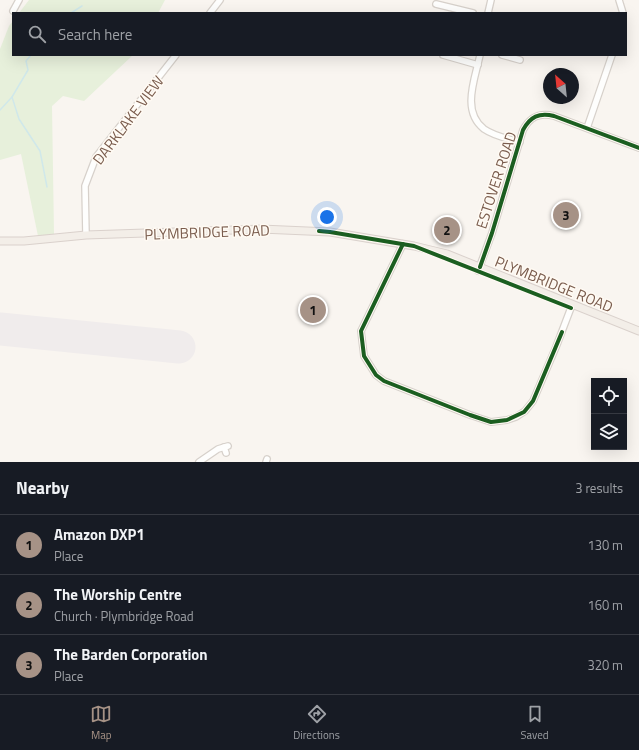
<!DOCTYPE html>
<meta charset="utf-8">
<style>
body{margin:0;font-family:"Titillium Web",sans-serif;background:#20242c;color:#f1f3f6}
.controls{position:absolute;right:12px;bottom:12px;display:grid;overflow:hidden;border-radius:0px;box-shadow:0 4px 16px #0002}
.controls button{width:36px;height:36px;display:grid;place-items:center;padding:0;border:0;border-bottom:1px solid #363941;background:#171b24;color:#f1f3f6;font:20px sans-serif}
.compass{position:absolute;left:543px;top:68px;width:36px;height:36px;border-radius:50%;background:#171b24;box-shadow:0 4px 16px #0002;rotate:333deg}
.you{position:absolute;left:327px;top:217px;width:14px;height:14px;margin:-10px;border:3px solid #fff;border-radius:50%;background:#1a73e8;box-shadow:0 0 0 6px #1a73e833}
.badge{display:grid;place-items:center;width:26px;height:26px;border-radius:50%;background:#a69286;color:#111;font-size:13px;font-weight:700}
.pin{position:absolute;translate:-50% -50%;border:2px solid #fff;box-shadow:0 1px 4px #0006}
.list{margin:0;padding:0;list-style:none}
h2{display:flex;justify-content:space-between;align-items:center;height:52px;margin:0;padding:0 16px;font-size:17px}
h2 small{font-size:13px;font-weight:400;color:#9ea1a6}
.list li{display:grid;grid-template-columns:26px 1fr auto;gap:12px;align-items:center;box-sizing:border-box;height:60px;padding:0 16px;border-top:1px solid #363941}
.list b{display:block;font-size:15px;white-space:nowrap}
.list p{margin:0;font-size:13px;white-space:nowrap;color:#9ea1a6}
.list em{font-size:13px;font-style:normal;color:#9ea1a6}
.icon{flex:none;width:22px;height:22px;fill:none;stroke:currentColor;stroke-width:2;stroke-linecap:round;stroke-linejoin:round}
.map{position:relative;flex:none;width:639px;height:462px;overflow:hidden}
.search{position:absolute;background:#171b24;box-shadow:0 4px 16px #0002;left:12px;right:12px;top:12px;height:44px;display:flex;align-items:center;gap:10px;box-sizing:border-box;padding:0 14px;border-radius:0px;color:#9ea1a6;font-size:15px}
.sheet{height:232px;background:#171b24}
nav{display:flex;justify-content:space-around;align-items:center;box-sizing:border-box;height:56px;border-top:1px solid #363941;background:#171b24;font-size:11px;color:#9ea1a6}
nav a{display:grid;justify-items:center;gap:2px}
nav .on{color:#a69286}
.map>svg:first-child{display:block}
.green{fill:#e7f0db}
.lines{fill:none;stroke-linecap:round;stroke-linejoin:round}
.stream{stroke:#d0e8ea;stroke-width:1.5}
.runway{stroke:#f0ecec;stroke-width:33}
.minor-casing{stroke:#d7d1cb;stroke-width:8}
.major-casing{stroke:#dad1cc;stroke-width:9}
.minor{stroke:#fefefd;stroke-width:5.5}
.major{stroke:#f3eee8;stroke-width:7}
.cycleway-casing{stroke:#fffaf3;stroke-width:6}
.cycleway{stroke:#1b5e20;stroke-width:4}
.labels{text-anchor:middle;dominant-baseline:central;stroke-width:3;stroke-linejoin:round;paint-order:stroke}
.street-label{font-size:15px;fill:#7a5c4d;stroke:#fffaf3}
</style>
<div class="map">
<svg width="639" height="462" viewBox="0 0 639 462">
<rect width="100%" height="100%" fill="#f9f5f0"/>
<g class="green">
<polygon points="29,0 165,0 158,13 19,13"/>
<polygon points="13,21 13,55 133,55 84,101 63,96 52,106 54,234 38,236 21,154 0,160 0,49 9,26"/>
</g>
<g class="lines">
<g class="stream">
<polyline points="71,13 82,6"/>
<polyline points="12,97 19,119 40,151 47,187"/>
<polyline points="0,110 12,97 28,70 26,61 31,55"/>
</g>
<polyline class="runway" points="0,329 179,347"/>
<defs>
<g id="minor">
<polyline points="619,0 623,13"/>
<polyline points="436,4 473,13"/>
<polyline points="13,11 19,0"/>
<polyline points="210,13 220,0"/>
<polyline points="488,13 491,0"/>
<polyline points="443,55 478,65"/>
<path d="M480,55C475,79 461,111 484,129C494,136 508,139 520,142"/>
<polyline points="502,55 520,60"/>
<polyline points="587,128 612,55"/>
<polyline points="86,235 85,186 96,157 176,55"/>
<polyline points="403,244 361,331 364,356 376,375 384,381 470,415 491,422 507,420 516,417 525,411 533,401 556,347 572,305"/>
<path d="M478,271L492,233L523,130C530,117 539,112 554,116L639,148"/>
<polyline points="224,447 226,453"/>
<polyline points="199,462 218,449 228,446"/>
<polyline points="266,462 267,459"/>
</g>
<polyline id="major" points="0,241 24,241 86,235 261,229 330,232 414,246 447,254 639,331"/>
</defs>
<use href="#minor" class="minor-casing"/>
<use href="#major" class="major-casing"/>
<use href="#minor" class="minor"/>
<use href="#major" class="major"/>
<defs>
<g id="cycleway">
<polyline points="319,231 330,232 414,246 571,308"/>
<polyline points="403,244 361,331 364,356 376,375 384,381 470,415 491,422 507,420 524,412 533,401 562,332"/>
<path d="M480,267L492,233L523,130C530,117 539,112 554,116L639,148"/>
</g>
</defs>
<use href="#cycleway" class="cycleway-casing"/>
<use href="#cycleway" class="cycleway"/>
</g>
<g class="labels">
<g class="street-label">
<text transform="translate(128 120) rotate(-53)">DARKLAKE VIEW</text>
<text transform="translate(496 180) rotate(-72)">ESTOVER ROAD</text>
<text transform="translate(207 232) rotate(-2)">PLYMBRIDGE ROAD</text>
<text transform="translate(554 284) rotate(22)">PLYMBRIDGE ROAD</text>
</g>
</g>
</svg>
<div class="controls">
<button><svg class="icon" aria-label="locate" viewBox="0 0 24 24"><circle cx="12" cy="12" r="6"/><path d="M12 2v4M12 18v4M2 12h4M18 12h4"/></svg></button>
<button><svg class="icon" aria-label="layers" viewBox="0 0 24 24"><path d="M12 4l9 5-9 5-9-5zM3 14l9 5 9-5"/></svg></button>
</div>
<svg class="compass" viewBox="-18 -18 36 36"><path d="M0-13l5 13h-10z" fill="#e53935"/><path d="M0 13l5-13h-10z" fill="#9ea1a6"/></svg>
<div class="you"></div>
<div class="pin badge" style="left:313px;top:310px">1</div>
<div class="pin badge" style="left:447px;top:230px">2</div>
<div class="pin badge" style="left:566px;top:215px">3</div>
<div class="search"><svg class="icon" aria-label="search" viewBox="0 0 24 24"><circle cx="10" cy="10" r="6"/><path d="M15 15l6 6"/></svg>Search here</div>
</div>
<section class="sheet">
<h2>Nearby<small>3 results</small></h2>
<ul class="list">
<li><span class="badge">1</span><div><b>Amazon DXP1</b><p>Place</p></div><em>130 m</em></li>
<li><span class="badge">2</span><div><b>The Worship Centre</b><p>Church · Plymbridge Road</p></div><em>160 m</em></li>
<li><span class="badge">3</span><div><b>The Barden Corporation</b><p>Place</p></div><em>320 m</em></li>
</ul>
</section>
<nav>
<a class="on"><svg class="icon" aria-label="map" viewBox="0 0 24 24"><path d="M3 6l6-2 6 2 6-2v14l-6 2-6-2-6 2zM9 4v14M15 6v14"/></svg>Map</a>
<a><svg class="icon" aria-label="directions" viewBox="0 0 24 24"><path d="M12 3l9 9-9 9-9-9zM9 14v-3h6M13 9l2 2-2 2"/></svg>Directions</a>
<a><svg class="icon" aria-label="saved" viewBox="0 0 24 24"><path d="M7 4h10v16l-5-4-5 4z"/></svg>Saved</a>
</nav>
